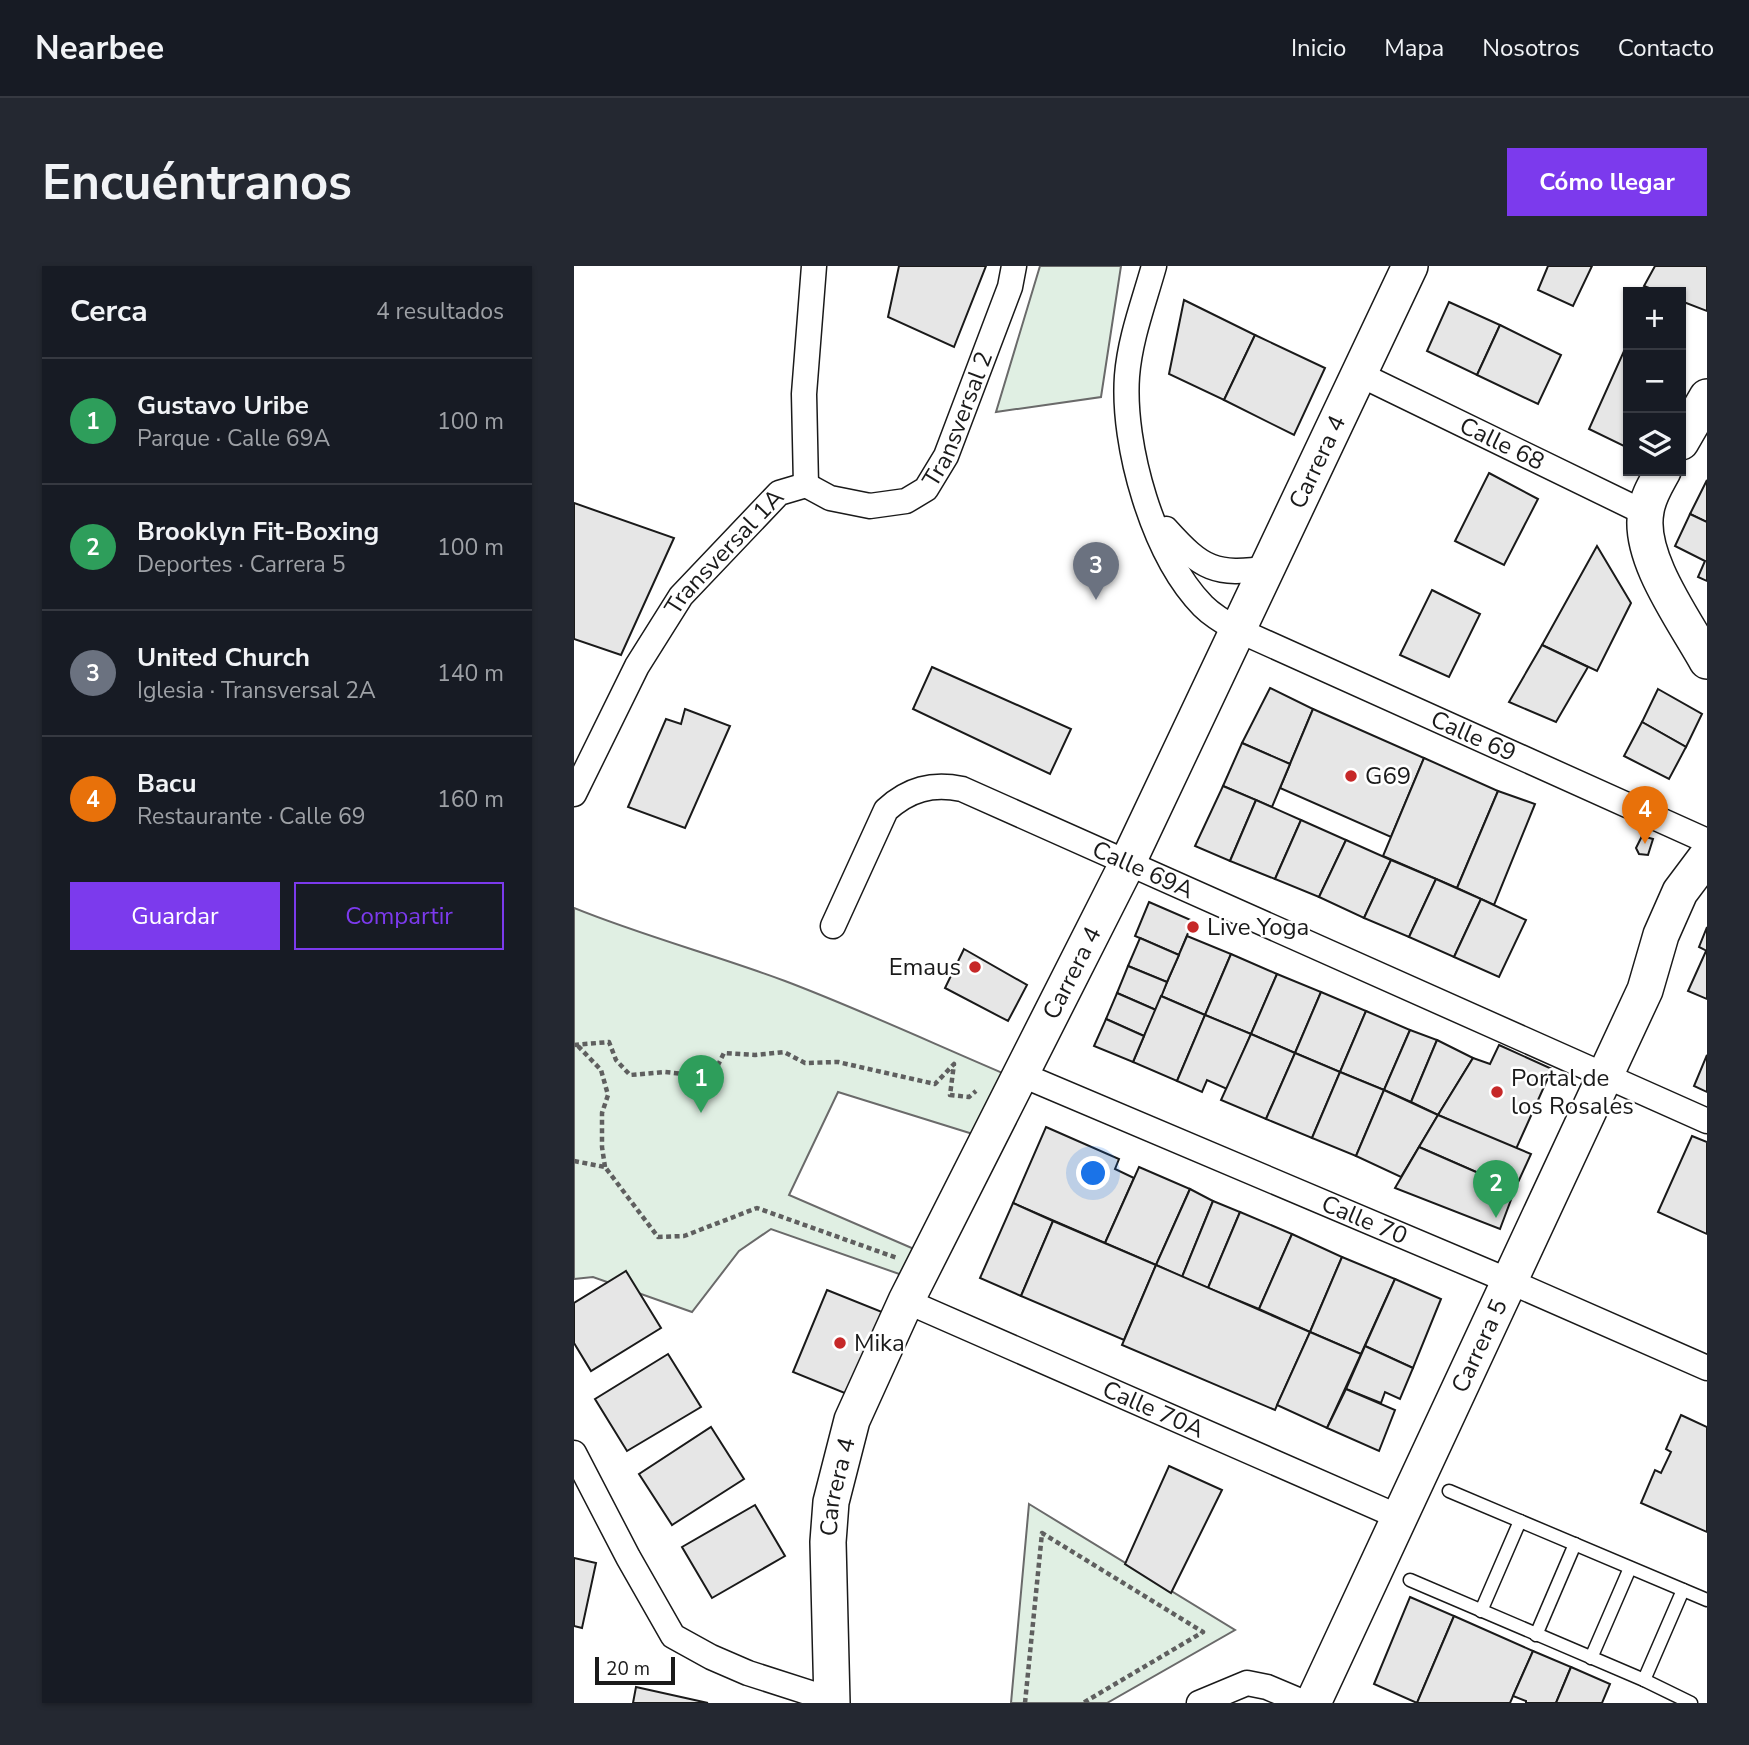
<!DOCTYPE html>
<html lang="es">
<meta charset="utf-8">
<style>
body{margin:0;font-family:"Nunito Sans",sans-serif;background:#242831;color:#f1f3f6}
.controls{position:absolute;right:21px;top:21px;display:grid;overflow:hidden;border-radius:0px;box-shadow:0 2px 5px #0004}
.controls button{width:63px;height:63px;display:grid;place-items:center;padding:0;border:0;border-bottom:2px solid #363941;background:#171b24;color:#f1f3f6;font:35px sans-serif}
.scale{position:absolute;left:21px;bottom:18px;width:80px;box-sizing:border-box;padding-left:7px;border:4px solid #1a1a1a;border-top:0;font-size:19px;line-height:24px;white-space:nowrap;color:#1a1a1a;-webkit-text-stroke:5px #fff;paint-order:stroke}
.you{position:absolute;left:520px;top:908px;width:24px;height:24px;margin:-18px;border:5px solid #fff;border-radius:50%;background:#1a73e8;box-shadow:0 0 0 10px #1a73e833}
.badge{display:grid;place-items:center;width:46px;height:46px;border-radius:50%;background:#7c3aed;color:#fff;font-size:23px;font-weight:700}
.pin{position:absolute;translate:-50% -58px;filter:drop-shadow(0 2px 4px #0008)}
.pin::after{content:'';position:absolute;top:37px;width:24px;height:21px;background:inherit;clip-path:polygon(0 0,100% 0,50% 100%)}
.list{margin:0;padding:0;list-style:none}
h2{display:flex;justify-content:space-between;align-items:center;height:91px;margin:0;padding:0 28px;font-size:30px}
h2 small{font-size:23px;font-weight:400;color:#9ea1a6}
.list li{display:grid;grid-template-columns:46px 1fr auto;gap:21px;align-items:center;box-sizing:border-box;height:126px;padding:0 28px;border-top:2px solid #363941}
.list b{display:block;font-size:26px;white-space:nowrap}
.list p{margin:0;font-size:23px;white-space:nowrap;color:#9ea1a6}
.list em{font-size:23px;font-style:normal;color:#9ea1a6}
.actions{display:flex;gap:14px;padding:21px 28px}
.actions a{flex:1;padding:16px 0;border:2px solid #7c3aed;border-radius:0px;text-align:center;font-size:24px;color:#7c3aed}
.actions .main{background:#7c3aed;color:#fff}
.icon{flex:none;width:38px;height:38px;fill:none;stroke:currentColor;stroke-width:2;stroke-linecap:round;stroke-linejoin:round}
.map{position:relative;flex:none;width:1133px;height:1437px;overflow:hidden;border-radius:0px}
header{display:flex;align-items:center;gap:42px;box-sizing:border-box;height:98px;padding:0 35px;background:#171b24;border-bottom:2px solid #363941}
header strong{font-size:33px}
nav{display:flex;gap:38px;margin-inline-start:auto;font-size:24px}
.intro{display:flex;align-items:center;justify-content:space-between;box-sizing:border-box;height:168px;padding:0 42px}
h1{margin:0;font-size:49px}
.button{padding:18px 32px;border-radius:0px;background:#7c3aed;color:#fff;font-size:24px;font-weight:700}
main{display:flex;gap:42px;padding:0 42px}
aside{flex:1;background:#171b24;border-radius:0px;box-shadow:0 2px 5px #0004}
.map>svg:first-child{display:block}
.green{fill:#e0efe3;stroke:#6a6a6a;stroke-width:2}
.building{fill:#e6e6e6;stroke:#1a1a1a;stroke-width:2}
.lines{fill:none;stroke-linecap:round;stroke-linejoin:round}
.lane-casing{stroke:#1a1a1a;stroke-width:15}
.street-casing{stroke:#1a1a1a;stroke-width:27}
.secondary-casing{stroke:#1a1a1a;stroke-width:38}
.path{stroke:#5f5f5f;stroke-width:4.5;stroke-dasharray:5 3.5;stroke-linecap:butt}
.lane{stroke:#fff;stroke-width:12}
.street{stroke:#fff;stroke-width:24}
.secondary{stroke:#fff;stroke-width:35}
.poi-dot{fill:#c62828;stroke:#fff;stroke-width:2.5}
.labels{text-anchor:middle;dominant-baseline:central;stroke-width:5;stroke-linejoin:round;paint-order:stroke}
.street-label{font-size:24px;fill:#1a1a1a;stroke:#fff}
.poi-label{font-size:24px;fill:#1a1a1a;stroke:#fff;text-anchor:start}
</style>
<header>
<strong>Nearbee</strong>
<nav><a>Inicio</a><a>Mapa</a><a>Nosotros</a><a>Contacto</a></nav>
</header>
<div class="intro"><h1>Encuéntranos</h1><a class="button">Cómo llegar</a></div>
<main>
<aside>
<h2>Cerca<small>4 resultados</small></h2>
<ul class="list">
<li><span class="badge" style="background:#2e9e5b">1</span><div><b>Gustavo Uribe</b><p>Parque · Calle 69A</p></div><em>100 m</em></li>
<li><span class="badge" style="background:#2e9e5b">2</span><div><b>Brooklyn Fit-Boxing</b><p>Deportes · Carrera 5</p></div><em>100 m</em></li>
<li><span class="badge" style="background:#6b7280">3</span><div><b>United Church</b><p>Iglesia · Transversal 2A</p></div><em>140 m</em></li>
<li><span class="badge" style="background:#e8710a">4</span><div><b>Bacu</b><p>Restaurante · Calle 69</p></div><em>160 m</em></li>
</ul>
<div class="actions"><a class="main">Guardar</a><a>Compartir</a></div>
</aside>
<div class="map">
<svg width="1133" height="1437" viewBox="0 0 1133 1437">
<rect width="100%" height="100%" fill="#fff"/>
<g class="green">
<polygon points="466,0 547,0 527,131 422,146"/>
<path d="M0,642C69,670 141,689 211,715C285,743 358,777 431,808L402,869L264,826L215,929L347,986L331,1010L197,963L165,985L118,1046L19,1011L0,1013Z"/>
<polygon points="455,1238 661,1364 533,1437 437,1437"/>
</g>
<g class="building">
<polygon points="325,0 412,0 380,81 314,51"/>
<polygon points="974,0 1018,0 999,40 964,24"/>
<polygon points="1081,0 1133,0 1133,45 1107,35 1107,26 1085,26 1070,20"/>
<polygon points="610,34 681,69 650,134 595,108"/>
<polygon points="875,36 926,59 903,109 853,85"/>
<polygon points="926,59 987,89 964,138 903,109"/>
<polygon points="681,69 751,102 720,169 650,134"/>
<polygon points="1050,85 1054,87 1054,182 1015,163"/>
<polygon points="915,207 964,233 930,299 881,275"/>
<polygon points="1133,214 1133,256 1116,248"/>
<polygon points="0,237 100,272 47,389 0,373"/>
<polygon points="1116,248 1133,256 1133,315 1124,311 1131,295 1101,280"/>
<polygon points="1023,280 1057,337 1023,405 968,379"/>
<polygon points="858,324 906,348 875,411 826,389"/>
<polygon points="968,379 1014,401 982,456 935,436"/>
<polygon points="358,401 497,463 476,508 339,443"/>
<polygon points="696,422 739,443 716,498 668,477"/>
<polygon points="1084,423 1128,448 1112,481 1068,456"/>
<polygon points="111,443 156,460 111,562 54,541 92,453 107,458"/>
<polygon points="739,443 850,492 817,571 706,522"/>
<polygon points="1068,456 1112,481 1095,513 1050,490"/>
<polygon points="668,477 716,498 698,541 649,520"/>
<polygon points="850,492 924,525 883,622 809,590"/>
<polygon points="649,520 682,534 656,595 621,580"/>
<polygon points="924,525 961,538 920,639 883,622"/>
<polygon points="682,534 727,554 701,613 656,595"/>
<polygon points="727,554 772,574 745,631 701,613"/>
<polygon points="1068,570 1079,573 1074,589 1065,588 1062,582"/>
<polygon points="772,574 817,594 790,652 745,631"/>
<polygon points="817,594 862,613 835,671 790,652"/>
<polygon points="862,613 907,633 880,691 835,671"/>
<polygon points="907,633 952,654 925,711 880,691"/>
<polygon points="575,636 619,655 605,689 561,670"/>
<polygon points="1133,661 1133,685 1125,681"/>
<polygon points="613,670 657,688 631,749 587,730"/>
<polygon points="566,672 605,689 593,716 554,700"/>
<polygon points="390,683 453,719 434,755 371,722"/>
<polygon points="1132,685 1133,685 1133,733 1114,725"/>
<polygon points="657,688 703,708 677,768 631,749"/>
<polygon points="554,700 593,716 582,744 543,727"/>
<polygon points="703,708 747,726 721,787 677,768"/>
<polygon points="747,726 792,745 766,806 721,787"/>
<polygon points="543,727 582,744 570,770 532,753"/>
<polygon points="587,730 631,749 603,815 559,796"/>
<polygon points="792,745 836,764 810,824 766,806"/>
<polygon points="631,749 677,768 653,823 633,814 628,826 603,815"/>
<polygon points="532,753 570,770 559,796 520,780"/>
<polygon points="836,764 863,774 837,836 810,824"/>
<polygon points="677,768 721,787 692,853 647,834"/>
<polygon points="863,774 899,792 864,849 837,836"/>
<polygon points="925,779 978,803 942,883 864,849 899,792 916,798"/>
<polygon points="721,787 766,806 738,872 692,853"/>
<polygon points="1133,789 1133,826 1120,820"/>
<polygon points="766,806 810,824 782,890 738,872"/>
<polygon points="810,824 864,849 827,911 782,890"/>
<polygon points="864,849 957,888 941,923 845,881"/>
<polygon points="472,861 545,893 541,903 560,912 531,977 439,937"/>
<polygon points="1118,870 1133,876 1133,968 1084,946"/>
<polygon points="845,881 941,923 926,963 821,922"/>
<polygon points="565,901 616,923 582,999 531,977"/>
<polygon points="616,923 639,935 608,1011 582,999"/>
<polygon points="639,935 666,946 634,1022 608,1011"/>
<polygon points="439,937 479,955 447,1030 406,1012"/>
<polygon points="666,946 718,968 685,1043 634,1022"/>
<polygon points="479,955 582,999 550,1074 447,1030"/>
<polygon points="718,968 768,991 736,1066 685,1043"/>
<polygon points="768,991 821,1013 787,1088 736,1066"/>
<polygon points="582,999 736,1066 701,1144 548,1079"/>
<polygon points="52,1005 87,1062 17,1105 0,1077 0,1037"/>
<polygon points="821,1013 867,1033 839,1102 791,1080"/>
<polygon points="253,1024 313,1048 278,1130 219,1106"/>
<polygon points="736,1066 787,1088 753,1162 703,1139"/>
<polygon points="791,1080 839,1102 826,1133 811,1126 807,1137 772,1123"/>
<polygon points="94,1088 127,1141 53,1185 21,1133"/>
<polygon points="772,1123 821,1144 805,1185 753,1162"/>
<polygon points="1107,1149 1133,1161 1133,1266 1067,1237 1081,1204 1087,1207 1097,1186 1092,1183"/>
<polygon points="137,1161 170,1213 98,1259 65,1208"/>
<polygon points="595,1200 648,1224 597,1327 551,1298"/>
<polygon points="181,1239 211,1290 138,1332 108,1281"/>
<polygon points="0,1292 22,1297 8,1362 0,1360"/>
<polygon points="836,1331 880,1350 843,1437 800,1418"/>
<polygon points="880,1350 959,1385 936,1437 843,1437"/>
<polygon points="959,1385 997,1401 982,1437 952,1437 952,1435 939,1430"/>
<polygon points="997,1401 1036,1418 1028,1437 982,1437"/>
<polygon points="62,1421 134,1437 59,1437"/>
</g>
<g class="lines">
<defs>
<g id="lane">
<polyline points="875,1225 1133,1334"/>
<polyline points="836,1314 1070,1414 1117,1437"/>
<polyline points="907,1345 946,1255"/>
<polyline points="962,1369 1001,1278"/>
<polyline points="1017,1392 1056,1302"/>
<polyline points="1070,1414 1109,1324"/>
</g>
<g id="street">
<path id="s1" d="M580,0C570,36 556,72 553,110C548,179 579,289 629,340C639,350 651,357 664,364L1133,575"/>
<path id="s2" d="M785,108L1071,247"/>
<path id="s3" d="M232,219L256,232L296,240L332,235L352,223L372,190L436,21L440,0"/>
<polyline points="232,219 230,128 240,0"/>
<path d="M592,263C628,303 641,310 695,302"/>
<path id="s4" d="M0,528L63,400L107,330L205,227L232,219"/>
<path id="s5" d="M259,660L312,544C335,523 358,517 388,523L1133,855"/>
<path id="s6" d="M446,808L921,1009L1133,1102"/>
<path id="s7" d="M332,1035L825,1251"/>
<polyline points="0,1187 54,1291 99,1370 137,1391 174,1407 258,1434"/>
<polyline points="625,1437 673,1417 693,1421 731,1437"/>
</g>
<g id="secondary">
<polyline points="1107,176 1133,131"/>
<path d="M1089,205C1082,218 1074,230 1072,245C1063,291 1111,355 1133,395"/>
<path id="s8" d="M258,1437L254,1276L257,1236L278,1154L332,1035L553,598L836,0"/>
<path id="s9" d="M739,1437L1071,724L1087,669L1106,626L1133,590"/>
</g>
</defs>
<use href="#lane" class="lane-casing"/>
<use href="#street" class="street-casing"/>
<use href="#secondary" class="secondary-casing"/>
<g class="path">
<polyline points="0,779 35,776 42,794 56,809 91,806 138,811 150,787 181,789 210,786 231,797 264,796 361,818 380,798 376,829 395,831 402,825"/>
<polyline points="4,780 27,804 34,829 28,847 28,881 31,901"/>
<polyline points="0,895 31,901 84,971 110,970 183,942 323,992"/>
<polyline points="451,1437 468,1267 629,1366 509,1437"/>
</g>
<use href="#lane" class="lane"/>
<use href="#street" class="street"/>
<use href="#secondary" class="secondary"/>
</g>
<g class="poi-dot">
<circle cx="777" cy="510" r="7"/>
<circle cx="619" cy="661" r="7"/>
<circle cx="401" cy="701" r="7"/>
<circle cx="923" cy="826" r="7"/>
<circle cx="266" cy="1077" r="7"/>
</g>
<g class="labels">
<g class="street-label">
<text stroke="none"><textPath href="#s3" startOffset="205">Transversal 2</textPath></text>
<text stroke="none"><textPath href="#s2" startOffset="159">Calle 68</textPath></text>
<text stroke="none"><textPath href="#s8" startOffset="1351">Carrera 4</textPath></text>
<text stroke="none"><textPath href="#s4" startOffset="287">Transversal 1A</textPath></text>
<text stroke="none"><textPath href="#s1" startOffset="662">Calle 69</textPath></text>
<text stroke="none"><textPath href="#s5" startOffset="408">Calle 69A</textPath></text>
<text stroke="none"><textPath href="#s8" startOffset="784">Carrera 4</textPath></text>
<text stroke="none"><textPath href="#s6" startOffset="374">Calle 70</textPath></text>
<text stroke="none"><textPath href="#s9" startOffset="394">Carrera 5</textPath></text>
<text stroke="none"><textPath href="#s7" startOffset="270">Calle 70A</textPath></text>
<text stroke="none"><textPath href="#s8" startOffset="217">Carrera 4</textPath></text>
</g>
<g class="poi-label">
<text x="791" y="510">G69</text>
<text x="633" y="661">Live Yoga</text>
<text x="387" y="701" text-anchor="end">Emaus</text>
<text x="937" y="812">Portal de<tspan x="937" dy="28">los Rosales</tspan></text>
<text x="280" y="1077">Mika</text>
</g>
</g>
</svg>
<div class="controls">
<button>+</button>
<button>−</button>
<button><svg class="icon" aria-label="layers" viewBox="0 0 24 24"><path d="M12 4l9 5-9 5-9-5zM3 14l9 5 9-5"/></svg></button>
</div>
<div class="scale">20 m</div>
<div class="you"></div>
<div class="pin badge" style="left:127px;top:847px;background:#2e9e5b">1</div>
<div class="pin badge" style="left:922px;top:952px;background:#2e9e5b">2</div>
<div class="pin badge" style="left:522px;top:334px;background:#6b7280">3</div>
<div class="pin badge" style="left:1071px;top:578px;background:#e8710a">4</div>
</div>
</main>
